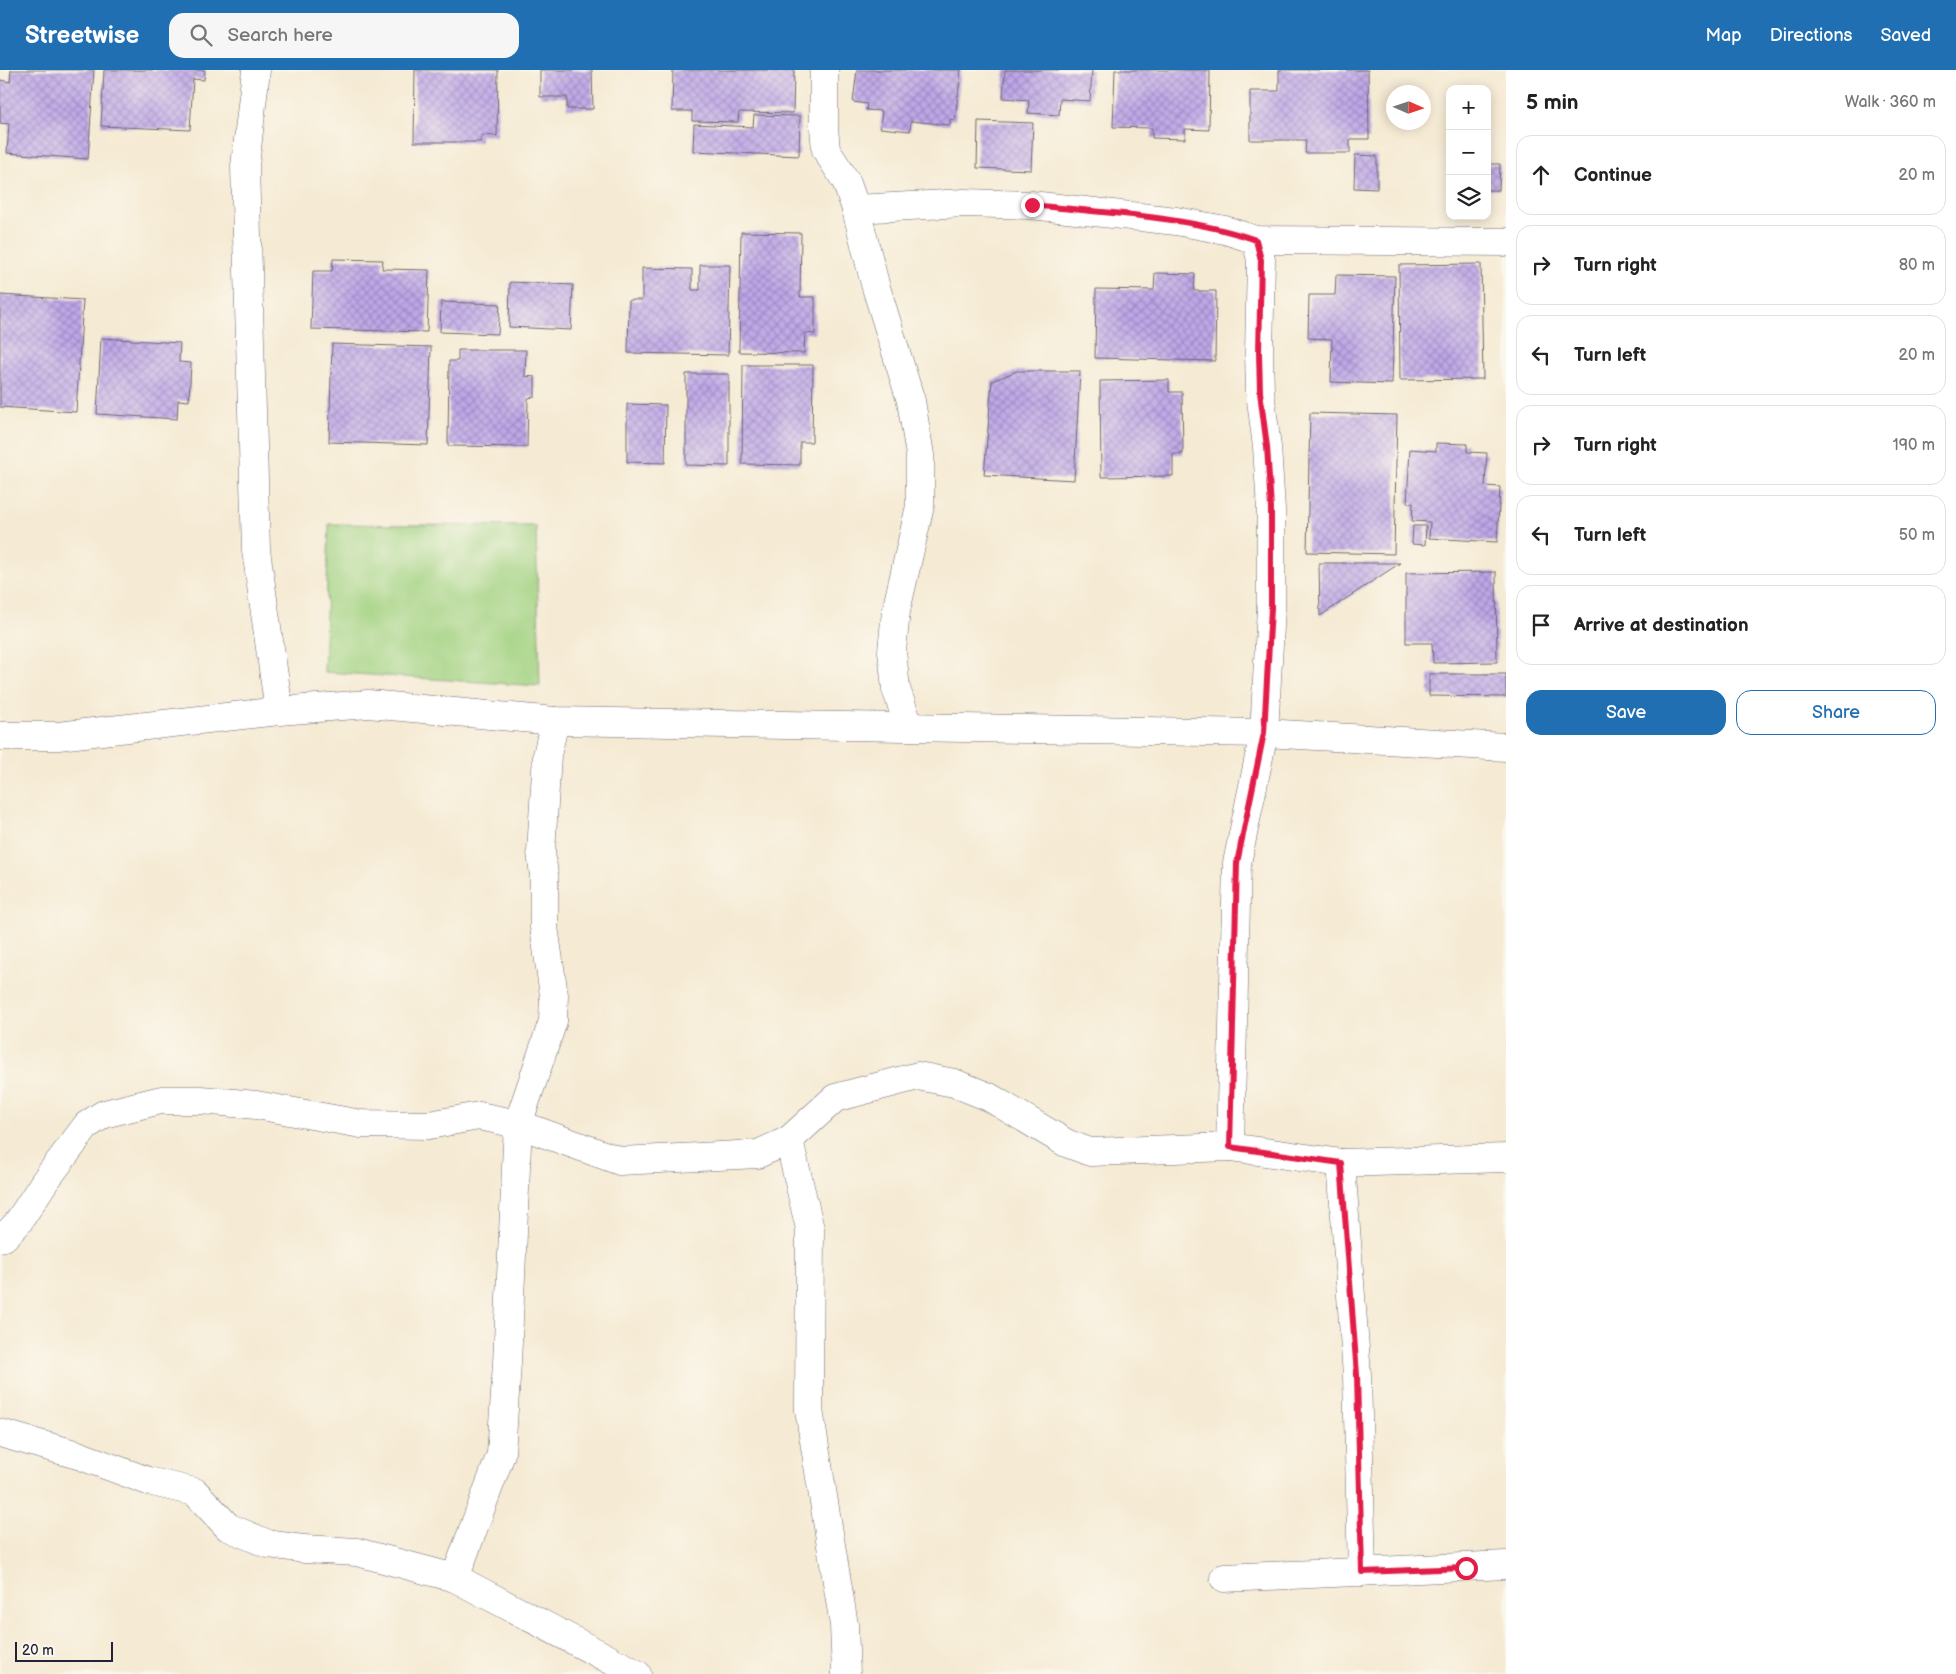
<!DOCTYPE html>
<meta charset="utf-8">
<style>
body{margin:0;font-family:"Balsamiq Sans",sans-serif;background:#f6f6f6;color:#222}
.controls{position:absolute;right:15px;top:15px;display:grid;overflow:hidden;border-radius:10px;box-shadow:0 2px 12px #0003}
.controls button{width:45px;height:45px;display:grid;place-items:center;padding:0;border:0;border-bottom:1px solid #e0e0e0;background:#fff;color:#222;font:25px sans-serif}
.compass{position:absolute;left:1386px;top:15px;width:45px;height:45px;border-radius:50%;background:#fff;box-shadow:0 2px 12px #0003;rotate:93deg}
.scale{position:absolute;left:15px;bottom:12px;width:98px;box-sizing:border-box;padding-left:5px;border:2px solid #22223b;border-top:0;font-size:14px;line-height:18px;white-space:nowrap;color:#22223b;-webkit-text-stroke:4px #fbf7ec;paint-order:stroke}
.stop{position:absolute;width:15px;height:15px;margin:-11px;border:4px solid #e11d48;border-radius:50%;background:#fff}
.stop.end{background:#e11d48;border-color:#fff;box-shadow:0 1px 5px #0008}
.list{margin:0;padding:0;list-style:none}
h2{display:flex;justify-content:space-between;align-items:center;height:65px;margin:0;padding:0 20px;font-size:21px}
h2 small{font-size:16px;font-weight:400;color:#767676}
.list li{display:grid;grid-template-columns:32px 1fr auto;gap:15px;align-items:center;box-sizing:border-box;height:80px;margin:0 10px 10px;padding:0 10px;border:1px solid #e0e0e0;border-radius:15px}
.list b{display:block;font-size:19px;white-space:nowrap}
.list em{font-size:16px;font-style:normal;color:#767676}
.actions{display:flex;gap:10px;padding:15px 20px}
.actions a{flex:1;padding:11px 0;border:1px solid #1f6fb2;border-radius:15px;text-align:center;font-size:18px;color:#1f6fb2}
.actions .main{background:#1f6fb2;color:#fff}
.icon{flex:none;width:28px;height:28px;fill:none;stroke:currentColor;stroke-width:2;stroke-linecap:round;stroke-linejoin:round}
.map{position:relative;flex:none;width:1506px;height:1604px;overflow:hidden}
header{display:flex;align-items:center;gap:30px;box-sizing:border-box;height:70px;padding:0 25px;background:#1f6fb2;color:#fff}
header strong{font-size:24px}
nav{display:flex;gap:28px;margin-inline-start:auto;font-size:18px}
.search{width:350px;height:45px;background:#f6f6f6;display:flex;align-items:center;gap:12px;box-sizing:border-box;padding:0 18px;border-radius:15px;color:#767676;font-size:19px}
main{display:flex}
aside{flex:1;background:#fff}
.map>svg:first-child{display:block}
.pitch{fill:#a2d281;stroke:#627a5e}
.building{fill:url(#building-cross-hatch)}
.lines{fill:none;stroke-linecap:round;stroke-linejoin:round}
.street-casing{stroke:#6c6870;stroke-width:29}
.street{stroke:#fff;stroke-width:28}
.route{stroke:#e11d48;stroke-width:6}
</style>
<header>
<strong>Streetwise</strong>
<div class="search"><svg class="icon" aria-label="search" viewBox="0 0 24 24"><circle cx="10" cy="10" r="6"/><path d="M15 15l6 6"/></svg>Search here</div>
<nav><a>Map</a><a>Directions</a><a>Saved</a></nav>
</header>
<main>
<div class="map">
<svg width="1506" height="1604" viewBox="0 0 1506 1604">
<defs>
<pattern id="building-cross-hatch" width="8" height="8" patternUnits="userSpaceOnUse" patternTransform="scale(1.25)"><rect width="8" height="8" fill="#bfa7e8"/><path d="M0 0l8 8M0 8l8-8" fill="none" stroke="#9b88bd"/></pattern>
</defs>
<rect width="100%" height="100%" fill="#fbf7ec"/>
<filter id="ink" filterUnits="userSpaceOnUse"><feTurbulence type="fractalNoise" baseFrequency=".02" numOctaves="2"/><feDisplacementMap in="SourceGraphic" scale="10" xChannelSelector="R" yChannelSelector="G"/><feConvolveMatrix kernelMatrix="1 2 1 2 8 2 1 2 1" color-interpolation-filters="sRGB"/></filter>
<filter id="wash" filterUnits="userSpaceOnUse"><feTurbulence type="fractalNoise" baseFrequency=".0096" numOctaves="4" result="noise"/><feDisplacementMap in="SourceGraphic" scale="20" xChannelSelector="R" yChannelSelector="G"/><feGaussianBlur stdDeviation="1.12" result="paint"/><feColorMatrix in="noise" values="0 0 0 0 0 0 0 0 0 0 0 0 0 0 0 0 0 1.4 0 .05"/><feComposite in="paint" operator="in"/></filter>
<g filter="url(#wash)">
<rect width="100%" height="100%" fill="#f5ead3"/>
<polygon class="pitch" points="329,454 536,456 540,616 324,602"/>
<g id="blocks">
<g class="building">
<polygon points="11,0 94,0 88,89 7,83 9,54 0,53 0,10 10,12"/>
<polygon points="104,0 205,0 204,10 193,9 190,60 101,56"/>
<polygon points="415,0 498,0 497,66 481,65 481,72 414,72"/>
<polygon points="540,0 592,0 593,39 567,39 567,27 540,27"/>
<polygon points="673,0 794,0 793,43 739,42 738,52 692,51 692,41 672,41"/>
<polygon points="857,0 961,0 955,50 950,49 950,55 911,51 910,61 880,58 882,41 866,40 867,34 853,32"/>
<polygon points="1005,0 1092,0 1090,31 1060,29 1059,45 1028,43 1029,30 1003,28"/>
<polygon points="1115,0 1210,0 1209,60 1185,59 1185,69 1152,68 1152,58 1113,57"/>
<polygon points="1279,0 1368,0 1369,69 1350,69 1350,83 1305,83 1306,70 1250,70 1250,21 1279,21"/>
<polygon points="754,45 800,46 799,86 693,81 694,54 753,57"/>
<polygon points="978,51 1033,53 1031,100 977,98"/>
<polygon points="1355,85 1377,86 1377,119 1354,118"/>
<polygon points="1487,94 1500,94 1499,120 1487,120"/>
<polygon points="741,162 801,163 800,227 815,227 815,264 805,263 804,283 739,282"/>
<polygon points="333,189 383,190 382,199 429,200 427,262 311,259 313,201 332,201"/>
<polygon points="1481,194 1483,309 1400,310 1399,195"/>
<polygon points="700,195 730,195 728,285 628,283 629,230 642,230 642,198 692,199 692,220 700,220"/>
<polygon points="1155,203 1195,204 1194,221 1216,221 1215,291 1095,288 1096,219 1154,220"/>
<polygon points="1336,205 1395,206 1392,314 1331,312 1332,269 1308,268 1309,225 1335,225"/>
<polygon points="510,212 573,215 571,260 509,257"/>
<polygon points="0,225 83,230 76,342 0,337"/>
<polygon points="441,232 500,234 498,264 440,262"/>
<polygon points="101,268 180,273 179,292 191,293 189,331 178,330 177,349 97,344"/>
<polygon points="332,274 431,277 428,375 329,372"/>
<polygon points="458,280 526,280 525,306 535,307 535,327 528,328 527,377 448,376 449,291 458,291"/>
<polygon points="743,295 813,295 812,372 800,372 800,395 742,394"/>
<polygon points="1017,301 1080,301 1074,410 984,405 992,311"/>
<polygon points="686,304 729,304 729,396 686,395"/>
<polygon points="1169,310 1169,322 1182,322 1183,384 1173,384 1173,406 1101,407 1100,311"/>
<polygon points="627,334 666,335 665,393 627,392"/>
<polygon points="1310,343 1397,345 1394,484 1307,482"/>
<polygon points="1436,373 1467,374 1467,382 1487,383 1485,416 1500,417 1497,472 1429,468 1430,452 1412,451 1413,433 1407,433 1410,379 1436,381"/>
<polygon points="1413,456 1426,456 1425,475 1412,474"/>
<polygon points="1319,493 1400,493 1320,546"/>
<polygon points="1496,502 1497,592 1433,593 1432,573 1406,573 1406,503"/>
<polygon points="1429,604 1506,604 1506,627 1429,626"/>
</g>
</g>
</g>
<g filter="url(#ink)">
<use href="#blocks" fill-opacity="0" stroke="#6c6870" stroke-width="1"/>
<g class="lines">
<defs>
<g id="street">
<polyline points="256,0 245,96 256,480 279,641"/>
<polyline points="824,0 824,57 826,80 846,111 856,139 875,214 911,331 920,385 920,436 896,541 892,581 896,619 909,656"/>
<polyline points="856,139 964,133 1031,135 1176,151 1225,160 1256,170 1506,172"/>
<polyline points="0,666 58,666 279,641 368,634 555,651 1264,663 1506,677"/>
<polyline points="789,1070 810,1159 809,1340 844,1555 846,1604"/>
<polyline points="1230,1077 1237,793 1264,663 1271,538 1271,439 1267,377 1260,322 1259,283 1261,190 1256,170"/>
<polyline points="1341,1093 1357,1305 1362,1502"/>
<polyline points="0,1168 4,1167 17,1154 45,1111 87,1055 104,1044 161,1030 201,1030 256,1035 361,1054 429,1055 479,1046 518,1054 620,1091 758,1084 789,1070 835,1028 918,1006 954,1013 989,1027 1066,1073 1090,1082 1230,1077 1341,1093 1506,1088"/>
<polyline points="0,1363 78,1385 148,1411 195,1422 228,1457 268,1474 304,1479 357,1482 455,1508 637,1604"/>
<polyline points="455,1508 501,1384 507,1293 518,1054 553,951 554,925 544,857 544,805 541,782 547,685 555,651"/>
<polyline points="1224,1508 1506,1495"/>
</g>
</defs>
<use href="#street" class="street-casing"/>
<use href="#street" class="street"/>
</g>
</g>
<g class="lines" filter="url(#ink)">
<path class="route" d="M1032,135C1104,143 1188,146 1256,170L1261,190L1259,283L1260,322L1267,377L1271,438V538L1264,663L1237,793L1230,1077L1341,1093L1357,1305L1362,1502L1466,1498"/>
</g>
</svg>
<div class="controls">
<button>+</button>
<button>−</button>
<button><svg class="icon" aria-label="layers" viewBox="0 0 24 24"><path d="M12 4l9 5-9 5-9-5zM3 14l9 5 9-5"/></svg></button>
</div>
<svg class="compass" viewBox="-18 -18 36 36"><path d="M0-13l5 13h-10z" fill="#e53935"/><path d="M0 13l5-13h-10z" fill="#767676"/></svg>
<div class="scale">20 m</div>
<div class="stop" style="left:1466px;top:1498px"></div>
<div class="stop end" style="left:1032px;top:135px"></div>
</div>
<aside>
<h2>5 min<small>Walk · 360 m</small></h2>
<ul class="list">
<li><svg class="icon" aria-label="ahead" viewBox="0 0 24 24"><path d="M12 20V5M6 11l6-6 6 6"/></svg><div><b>Continue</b></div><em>20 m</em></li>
<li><svg class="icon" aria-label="right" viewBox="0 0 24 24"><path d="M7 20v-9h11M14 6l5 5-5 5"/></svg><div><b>Turn right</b></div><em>80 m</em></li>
<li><svg class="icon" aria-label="left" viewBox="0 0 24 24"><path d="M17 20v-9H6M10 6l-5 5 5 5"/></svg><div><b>Turn left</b></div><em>20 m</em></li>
<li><svg class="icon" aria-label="right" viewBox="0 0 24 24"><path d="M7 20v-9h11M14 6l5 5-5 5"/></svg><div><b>Turn right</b></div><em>190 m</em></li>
<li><svg class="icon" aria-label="left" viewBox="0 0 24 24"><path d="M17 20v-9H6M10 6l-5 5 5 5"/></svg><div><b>Turn left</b></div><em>50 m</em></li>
<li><svg class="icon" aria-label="arrive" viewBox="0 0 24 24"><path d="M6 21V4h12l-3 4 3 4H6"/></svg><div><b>Arrive at destination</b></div></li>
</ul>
<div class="actions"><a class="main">Save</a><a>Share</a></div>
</aside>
</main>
